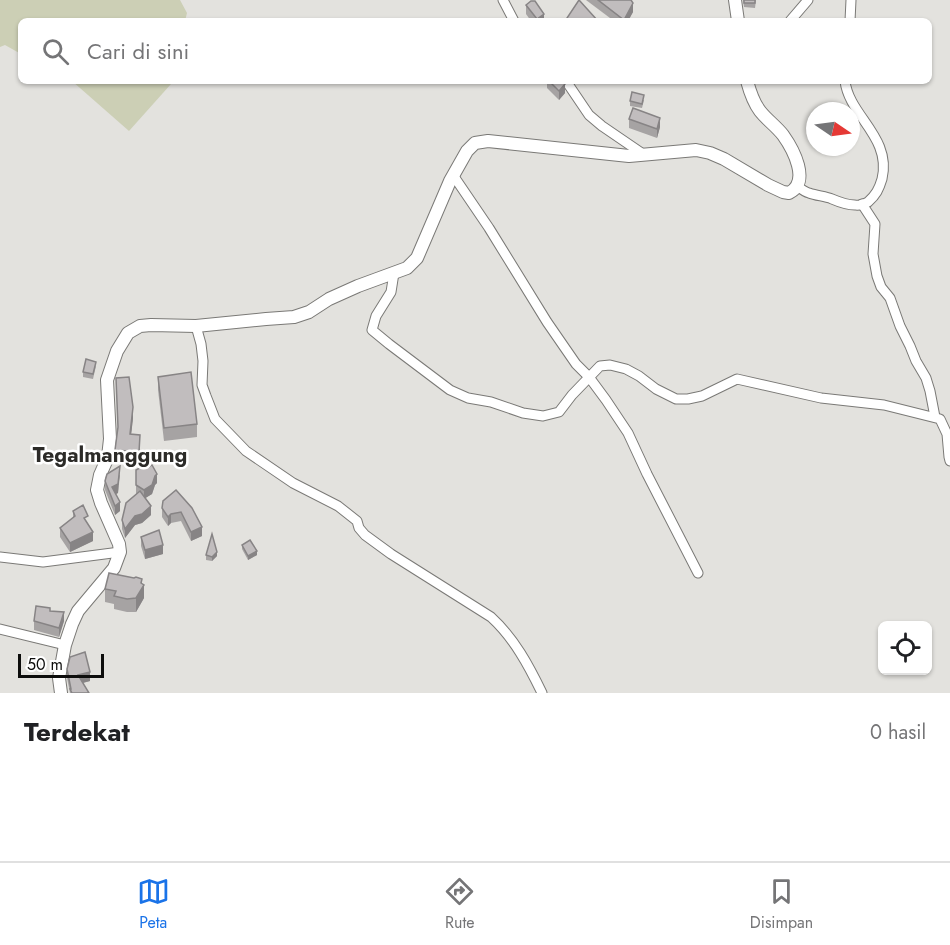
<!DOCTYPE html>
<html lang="id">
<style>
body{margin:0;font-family:Jost,sans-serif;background:#f6f6f6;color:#202124}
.controls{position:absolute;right:18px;bottom:18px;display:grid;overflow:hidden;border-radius:9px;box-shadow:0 2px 4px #0004}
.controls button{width:54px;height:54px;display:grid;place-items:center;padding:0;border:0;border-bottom:2px solid #e0e0e0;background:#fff;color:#202124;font:30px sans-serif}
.compass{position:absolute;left:806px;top:102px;width:54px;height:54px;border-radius:50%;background:#fff;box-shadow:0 2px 4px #0004;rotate:103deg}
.scale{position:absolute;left:18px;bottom:15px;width:86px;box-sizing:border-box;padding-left:6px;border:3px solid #0d0d0c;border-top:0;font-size:16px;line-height:21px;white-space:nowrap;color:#0d0d0c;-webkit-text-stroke:4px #fff;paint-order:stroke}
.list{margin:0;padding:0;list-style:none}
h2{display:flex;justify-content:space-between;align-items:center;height:78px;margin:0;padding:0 24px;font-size:26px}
h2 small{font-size:20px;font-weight:400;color:#757577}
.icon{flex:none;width:33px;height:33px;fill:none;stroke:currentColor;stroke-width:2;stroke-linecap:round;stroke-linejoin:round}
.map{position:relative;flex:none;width:950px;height:693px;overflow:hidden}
.search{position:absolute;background:#fff;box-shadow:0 2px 4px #0004;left:18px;right:18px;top:18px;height:66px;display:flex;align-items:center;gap:15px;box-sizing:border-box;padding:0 21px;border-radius:9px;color:#757577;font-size:22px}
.sheet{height:168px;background:#fff}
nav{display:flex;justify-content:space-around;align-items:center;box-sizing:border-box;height:84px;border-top:2px solid #e0e0e0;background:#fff;font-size:16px;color:#757577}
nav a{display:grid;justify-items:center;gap:3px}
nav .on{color:#1a73e8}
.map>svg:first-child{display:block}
.green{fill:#cccfb5}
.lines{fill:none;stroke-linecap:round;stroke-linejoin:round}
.minor-casing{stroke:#7a7976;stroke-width:11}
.tertiary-casing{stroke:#7a7976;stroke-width:14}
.minor{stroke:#fff;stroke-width:9}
.tertiary{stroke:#fff;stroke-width:12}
.wall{fill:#a6a3a3}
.shaded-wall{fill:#878485}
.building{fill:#c1bdbe;stroke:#878485;stroke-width:1.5}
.labels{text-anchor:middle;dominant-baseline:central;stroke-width:5;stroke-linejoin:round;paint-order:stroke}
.quarter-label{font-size:21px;font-weight:bold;fill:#2c2b28;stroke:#fff}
</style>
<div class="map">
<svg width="950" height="693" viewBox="0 0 950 693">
<rect width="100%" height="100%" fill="#e3e2de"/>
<g class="green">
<polygon points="0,0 180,0 187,13 185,21 21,21 21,54 5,45 0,47"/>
<polygon points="72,81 172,81 171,84 129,131"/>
</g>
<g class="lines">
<defs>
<g id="minor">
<polyline points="503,0 514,21"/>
<polyline points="790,21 808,0"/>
<polyline points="850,21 851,0"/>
<polyline points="566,81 589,115 602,126 643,154"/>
<polyline points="453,175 489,228 547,322 576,364 589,377 606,400 628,433 647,474 698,573"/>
<path d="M797,186C801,189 805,192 809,193C817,196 825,196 832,199C839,202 847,205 855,205C859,206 864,204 868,202C876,195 879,189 882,179C892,137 849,116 845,81"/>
<polyline points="862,204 875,224 873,254 877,276 881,287 890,298 900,326 910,346 916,361 926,378 930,391 935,417"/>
<polyline points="394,273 391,292 376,316 372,330 389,344 450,390 468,398 491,402 523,413 543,416 559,412 572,395 600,366 610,365 626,369 639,376 656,389 676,399 688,399 702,396 737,379 821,398 884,405 940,419 947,434 949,457 950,461"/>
<path d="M196,326L201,344L203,361L202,385L206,396L215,419L246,451L293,483L338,506L357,521L359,528L365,535L391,554L491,617C514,638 529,666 542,693"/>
<polyline points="0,557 43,562 120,552"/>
<polyline points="0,629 65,645"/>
</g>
<g id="tertiary">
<polyline points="735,0 738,21"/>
<path d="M61,693L59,678L65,645L72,624L78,611L114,568L120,552L119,544L101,503L97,490L100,475L108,457L110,439L107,380L117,351L128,333L140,326L151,325L196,326L266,319L294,317L309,312L329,299L358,286L407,268L417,258L450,181L467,151L475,143L488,141L629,156L696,150L710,153L724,159L768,185L783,192L789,193C811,182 793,149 783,135C776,126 767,120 760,111C753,102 750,92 747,81"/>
</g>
</defs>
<use href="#minor" class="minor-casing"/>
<use href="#tertiary" class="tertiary-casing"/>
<use href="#minor" class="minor"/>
<use href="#tertiary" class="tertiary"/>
</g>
<g class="wall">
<polygon points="586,0 631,0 633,12 628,21 614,21"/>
<polygon points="743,0 756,0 755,8 744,7"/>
<polygon points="526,5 544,21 531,21 526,14"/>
<polygon points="547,81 562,81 565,93 559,100 547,88"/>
<polygon points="644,100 642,108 630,106 630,101"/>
<polygon points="629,119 660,127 657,138 629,128"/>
<polygon points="96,366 93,379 83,377 83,372"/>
<polygon points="158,377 197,424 197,437 164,441 158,390"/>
<polygon points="116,378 133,418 131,434 140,446 139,464 115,461 115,450 118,430"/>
<polygon points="136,470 157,483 155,485 152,494 145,498 151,515 142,523 135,525 125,538 122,529 122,520 136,494"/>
<polygon points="120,475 118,493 116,494 120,511 115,515 105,490 105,481"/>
<polygon points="176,490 202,536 191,541 181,521 171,523 168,526 162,517 162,508"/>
<polygon points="73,511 93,541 70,552 60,537 60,528 73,518"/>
<polygon points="141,537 163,554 145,559 141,546"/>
<polygon points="242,545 257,555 248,560 242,549"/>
<polygon points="206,555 217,556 212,561 206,560"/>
<polygon points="142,584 144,598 136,612 127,612 114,609 114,604 105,602 105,589"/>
<polygon points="34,621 64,621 59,637 34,630"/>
<polygon points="67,669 90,681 83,683 89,693 70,693 67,678"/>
</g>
<g class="shaded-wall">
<polygon points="633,3 633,12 628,21 624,21"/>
<polygon points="544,14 544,21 537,21 537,19"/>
<polygon points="565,84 565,93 559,100 559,91"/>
<polygon points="660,118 660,127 657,138 657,129"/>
<polygon points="133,407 133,418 130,445 130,434"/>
<polygon points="140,435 140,446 139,464 139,452"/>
<polygon points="120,466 118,493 112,496 112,487"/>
<polygon points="157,474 157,483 155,485 152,494 144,499 144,490"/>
<polygon points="120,502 120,511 115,515 115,506"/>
<polygon points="151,506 151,515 142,523 135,525 125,538 125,529 135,516"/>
<polygon points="171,514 171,523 168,526 168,517"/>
<polygon points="202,527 202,536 191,541 191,532"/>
<polygon points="93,532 93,541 70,552 70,543"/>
<polygon points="163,545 163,554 145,559 145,550"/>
<polygon points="257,551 257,555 248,560 248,556"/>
<polygon points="217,552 217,556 212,561 212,557"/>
<polygon points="142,579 142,587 144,585 144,598 136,612 136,598"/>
<polygon points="64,612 64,621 59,637 59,628"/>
<polygon points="90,672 90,681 78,684 78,675"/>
</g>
<g class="building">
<polygon points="579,0 598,21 565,21"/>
<polygon points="598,0 631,0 633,3 624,20"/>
<rect x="744" y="0" width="11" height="3"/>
<polygon points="531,1 535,1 544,14 537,19 526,5"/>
<polygon points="549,81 562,81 565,84 559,91"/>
<polygon points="632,92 644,95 642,104 630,101"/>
<polygon points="633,108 660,118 657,129 629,119"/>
<polygon points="86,359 96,362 93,374 83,372"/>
<polygon points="191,372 197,424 164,428 158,377"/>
<polygon points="129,377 133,407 130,434 140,435 139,452 115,450 118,427 116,378"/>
<polygon points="147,464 149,467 152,465 157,474 155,476 152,485 144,490 136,485 136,470"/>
<polygon points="120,466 118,484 112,487 120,502 115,506 105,481 107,474"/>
<polygon points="176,490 192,508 202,527 191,532 181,512 171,514 168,517 162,508 163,501"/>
<polygon points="140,491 151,506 142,514 135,516 125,529 122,520 126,503"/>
<polygon points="83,505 88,516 84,518 93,532 70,543 60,528 75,516 73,511"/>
<polygon points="159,530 163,545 145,550 141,537"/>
<polygon points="212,534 217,552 212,557 206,555"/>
<polygon points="250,540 257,551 248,556 242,545"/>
<polygon points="109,573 134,578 136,577 142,579 141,583 144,585 136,598 127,599 114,596 116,591 105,589"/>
<polygon points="36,606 50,608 50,611 64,612 59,628 34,621"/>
<polygon points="85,652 90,672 78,675 89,693 72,693 70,689 71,689 67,669 70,657"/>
</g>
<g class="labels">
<g class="quarter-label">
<text x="110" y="455">Tegalmanggung</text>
</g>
</g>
</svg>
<div class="controls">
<button><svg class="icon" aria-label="locate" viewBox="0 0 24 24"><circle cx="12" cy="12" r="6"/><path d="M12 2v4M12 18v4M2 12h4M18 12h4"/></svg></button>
</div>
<svg class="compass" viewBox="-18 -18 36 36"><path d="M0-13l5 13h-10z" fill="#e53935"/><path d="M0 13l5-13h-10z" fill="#757577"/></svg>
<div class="scale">50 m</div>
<div class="search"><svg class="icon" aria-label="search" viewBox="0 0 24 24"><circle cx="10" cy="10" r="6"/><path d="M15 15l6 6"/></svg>Cari di sini</div>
</div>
<section class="sheet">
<h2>Terdekat<small>0 hasil</small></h2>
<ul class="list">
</ul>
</section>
<nav>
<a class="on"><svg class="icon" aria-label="map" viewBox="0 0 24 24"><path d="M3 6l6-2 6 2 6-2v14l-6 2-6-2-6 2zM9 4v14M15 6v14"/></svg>Peta</a>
<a><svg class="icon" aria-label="directions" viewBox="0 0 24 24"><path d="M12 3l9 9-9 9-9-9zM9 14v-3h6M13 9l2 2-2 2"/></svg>Rute</a>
<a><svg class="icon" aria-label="saved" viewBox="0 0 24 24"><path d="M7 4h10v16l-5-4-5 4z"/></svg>Disimpan</a>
</nav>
